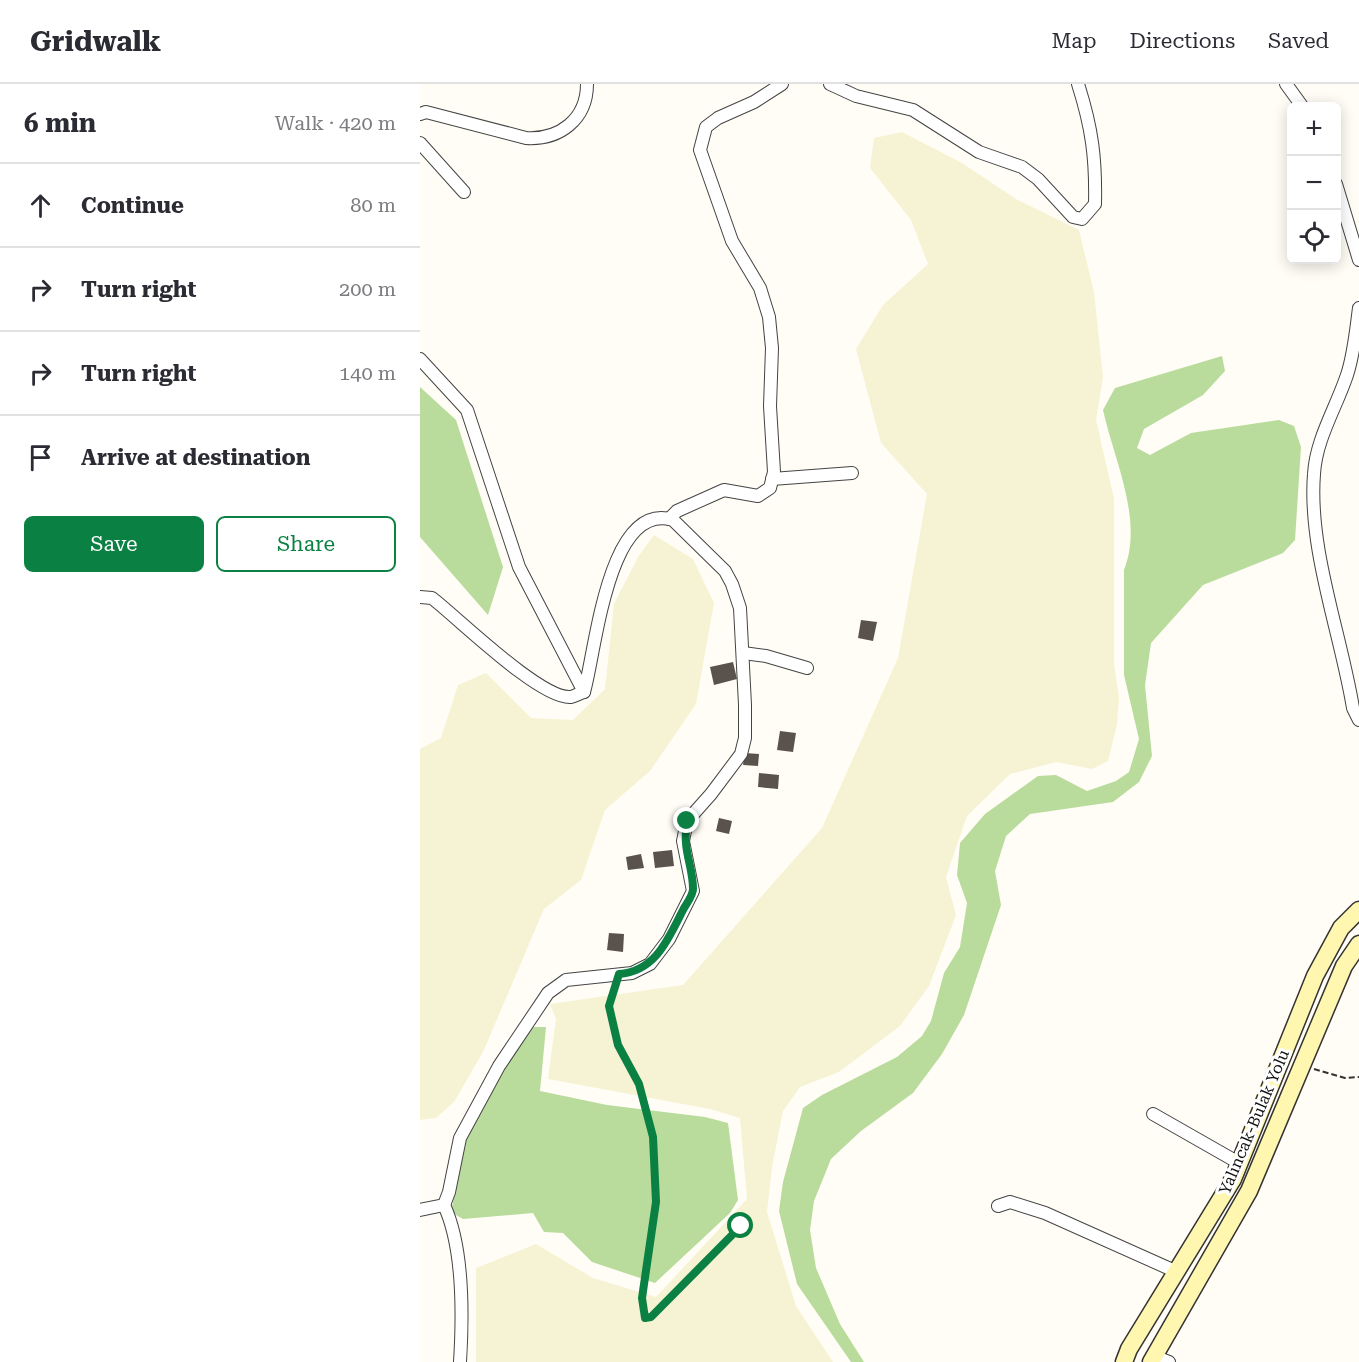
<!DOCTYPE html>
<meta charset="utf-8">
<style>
body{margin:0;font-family:"Roboto Serif",serif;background:#f2f2f3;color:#2b2b33}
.controls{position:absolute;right:18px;top:18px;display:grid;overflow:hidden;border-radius:9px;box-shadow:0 3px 15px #0003}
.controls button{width:54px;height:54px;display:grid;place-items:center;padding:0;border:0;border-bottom:2px solid #e1e1e2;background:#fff;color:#2b2b33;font:30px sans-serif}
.stop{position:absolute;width:18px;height:18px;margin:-14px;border:4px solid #0b8043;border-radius:50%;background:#fff}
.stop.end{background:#0b8043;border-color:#fff;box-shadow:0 2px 6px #0008}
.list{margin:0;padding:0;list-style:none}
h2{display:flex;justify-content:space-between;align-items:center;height:78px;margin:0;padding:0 24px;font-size:26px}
h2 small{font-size:20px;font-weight:400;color:#7c7c81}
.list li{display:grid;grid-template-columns:39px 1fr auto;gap:18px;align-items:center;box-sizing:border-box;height:84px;padding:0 24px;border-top:2px solid #e1e1e2}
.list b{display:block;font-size:22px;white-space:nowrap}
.list em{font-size:20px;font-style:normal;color:#7c7c81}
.actions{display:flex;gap:12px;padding:18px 24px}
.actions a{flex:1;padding:14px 0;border:2px solid #0b8043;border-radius:9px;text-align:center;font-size:21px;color:#0b8043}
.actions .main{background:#0b8043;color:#fff}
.icon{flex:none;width:33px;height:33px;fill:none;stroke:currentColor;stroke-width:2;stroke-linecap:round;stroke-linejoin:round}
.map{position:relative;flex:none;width:939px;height:1278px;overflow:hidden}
header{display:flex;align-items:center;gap:36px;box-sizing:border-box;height:84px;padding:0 30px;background:#fff;border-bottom:2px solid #e1e1e2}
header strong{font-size:28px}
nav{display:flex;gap:33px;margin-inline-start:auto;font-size:21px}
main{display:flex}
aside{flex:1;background:#fff}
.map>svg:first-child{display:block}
.farmland{fill:#f6f3d4}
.forest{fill:#b9dc9c}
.building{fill:#5a524d}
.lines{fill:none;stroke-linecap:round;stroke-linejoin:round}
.minor-casing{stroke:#444;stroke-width:14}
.secondary-casing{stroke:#333;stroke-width:19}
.path{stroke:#333;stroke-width:2;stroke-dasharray:6 3;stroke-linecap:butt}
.minor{stroke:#fff;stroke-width:12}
.secondary{stroke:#fff6b0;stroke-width:16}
.route{stroke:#0b8043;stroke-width:8}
.labels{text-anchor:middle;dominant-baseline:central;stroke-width:6;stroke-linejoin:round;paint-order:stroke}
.street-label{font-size:16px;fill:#111;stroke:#fff}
</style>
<header>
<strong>Gridwalk</strong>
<nav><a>Map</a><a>Directions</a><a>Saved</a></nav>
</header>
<main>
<aside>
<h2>6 min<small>Walk · 420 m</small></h2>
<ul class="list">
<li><svg class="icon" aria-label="ahead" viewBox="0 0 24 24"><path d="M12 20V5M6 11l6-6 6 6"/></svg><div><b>Continue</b></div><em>80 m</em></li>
<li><svg class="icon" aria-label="right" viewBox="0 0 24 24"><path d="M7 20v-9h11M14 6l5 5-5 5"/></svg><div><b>Turn right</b></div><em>200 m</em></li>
<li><svg class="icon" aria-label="right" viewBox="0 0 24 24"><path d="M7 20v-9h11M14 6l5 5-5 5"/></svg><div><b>Turn right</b></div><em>140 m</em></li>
<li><svg class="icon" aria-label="arrive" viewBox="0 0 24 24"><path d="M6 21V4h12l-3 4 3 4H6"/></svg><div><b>Arrive at destination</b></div></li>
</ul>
<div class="actions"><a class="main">Save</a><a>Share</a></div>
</aside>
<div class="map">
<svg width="939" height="1278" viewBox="0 0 939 1278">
<rect width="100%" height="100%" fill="#fffdf5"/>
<g class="farmland">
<polygon points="482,48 542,79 596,115 659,146 674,208 683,293 676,336 694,415 694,581 699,613 697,641 688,677 672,685 636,678 590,690 547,732 526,793 536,831 509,902 480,942 419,988 380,1003 363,1027 352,1083 347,1128 376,1222 413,1278 56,1278 56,1184 116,1160 173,1194 236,1213 327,1115 320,1034 290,1025 128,995 136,935 130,920 263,901 402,744 478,574 507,410 461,359 436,265 463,221 508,180 491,136 450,84 454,54"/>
<polygon points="234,451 273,475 294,519 276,620 230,687 185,726 161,796 124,825 63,968 34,1018 16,1034 0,1036 0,665 21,654 38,601 66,589 111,634 153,636 185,605 194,520 218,473"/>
</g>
<g class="forest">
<path d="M802,272L805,287L783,311L724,345L717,364L730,371L771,349L859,336L874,342L881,363L875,456L863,469L783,501L731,559L725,601L732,672L719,698L693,718L610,730L586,752L575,787L581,821L544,931L522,970L493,1009L441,1047L411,1075L394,1117L390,1146L396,1184L420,1240L444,1278H431L377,1200L359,1127L363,1098L383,1024L402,1011L477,973L502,952L511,937L524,889L540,863L547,819L537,791L540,759L565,730L618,692L636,691L667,707L696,697L709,688L719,655L704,591V486C724,436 694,376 683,326L695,304Z"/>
<polygon points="0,303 36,336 83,483 68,531 0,453"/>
<polygon points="111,943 126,943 120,1007 187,1021 285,1033 308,1039 318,1116 310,1129 235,1199 172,1178 143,1149 124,1148 113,1129 43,1135 31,1128 45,1057 59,1028"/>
</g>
<g class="building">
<polygon points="441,536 457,538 453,557 438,554"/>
<polygon points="313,578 317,595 294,601 290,583"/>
<polygon points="360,647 376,649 373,668 357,666"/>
<polygon points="325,669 339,670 338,682 323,681"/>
<polygon points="339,689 359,691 358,705 338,703"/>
<polygon points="299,734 312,737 309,750 296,747"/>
<polygon points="252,766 254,782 235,784 233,768"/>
<polygon points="221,770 224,784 208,786 206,773"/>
<polygon points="189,849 204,850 203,868 187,866"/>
</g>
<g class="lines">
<defs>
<g id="minor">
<path d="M410,0L436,12L493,26L559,68L602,83L618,95L653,133L662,135L675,120C676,74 672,44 658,0"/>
<polyline points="866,0 882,22"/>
<path d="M0,30L6,28L106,54C139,56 167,36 167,0"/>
<polyline points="0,59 44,108"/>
<polyline points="916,100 939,176"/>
<path d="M939,224C936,246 934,270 927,291C916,324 896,355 894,390C888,465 921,550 933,624L939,636"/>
<polyline points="0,275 47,326 99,483 164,608"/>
<polyline points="352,395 432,389"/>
<polyline points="249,435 257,427 304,406 338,412 350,404 354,388 350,322 352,264 349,233 340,204 312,157 280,66 286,43 298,34 334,18 362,0"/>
<path d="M0,513L12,514C38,534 121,616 151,613C155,612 160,609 164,608C176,566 188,416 253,436L305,487L312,500L320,524L325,621V654L321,670L291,710L267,737L263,757L273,807L249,855L230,880L212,889L146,896L128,909L79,982L40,1054L29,1108L24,1121L0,1126"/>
<polyline points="323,569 346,572 387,584"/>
<polyline points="733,1030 819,1079"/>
<path d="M24,1121C44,1164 43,1230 40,1278"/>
<polyline points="578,1122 590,1118 625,1129 757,1188"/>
<polyline points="734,1272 749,1278"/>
</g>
<g id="secondary">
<polyline points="704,1278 709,1265 813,1095 895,892 921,844 939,826"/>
<polyline points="731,1278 829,1107 924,882 939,860"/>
</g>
</defs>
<use href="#minor" class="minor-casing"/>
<use href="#secondary" class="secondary-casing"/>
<g class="path">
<polyline points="195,901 189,922 198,961 219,1000 233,1053 236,1118 222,1214 225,1234 231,1233 321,1142"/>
<polyline points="894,985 925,994 939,993"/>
</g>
<use href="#minor" class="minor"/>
<use href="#secondary" class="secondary"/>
</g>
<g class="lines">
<path class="route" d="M267,737C262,767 273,781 273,805C273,812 266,820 263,826C248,855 236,887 199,890L189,922L198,961L219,1000L233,1053L236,1118L222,1214L225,1234L231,1233L321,1142"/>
</g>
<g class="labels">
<g class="street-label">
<text transform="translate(834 1038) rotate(-67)">Yalıncak-Bulak Yolu</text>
</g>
</g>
</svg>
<div class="controls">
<button>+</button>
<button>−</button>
<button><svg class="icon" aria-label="locate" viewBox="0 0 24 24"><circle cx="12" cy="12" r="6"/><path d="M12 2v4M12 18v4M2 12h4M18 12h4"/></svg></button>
</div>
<div class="stop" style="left:321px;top:1142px"></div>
<div class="stop end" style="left:267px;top:737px"></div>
</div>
</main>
